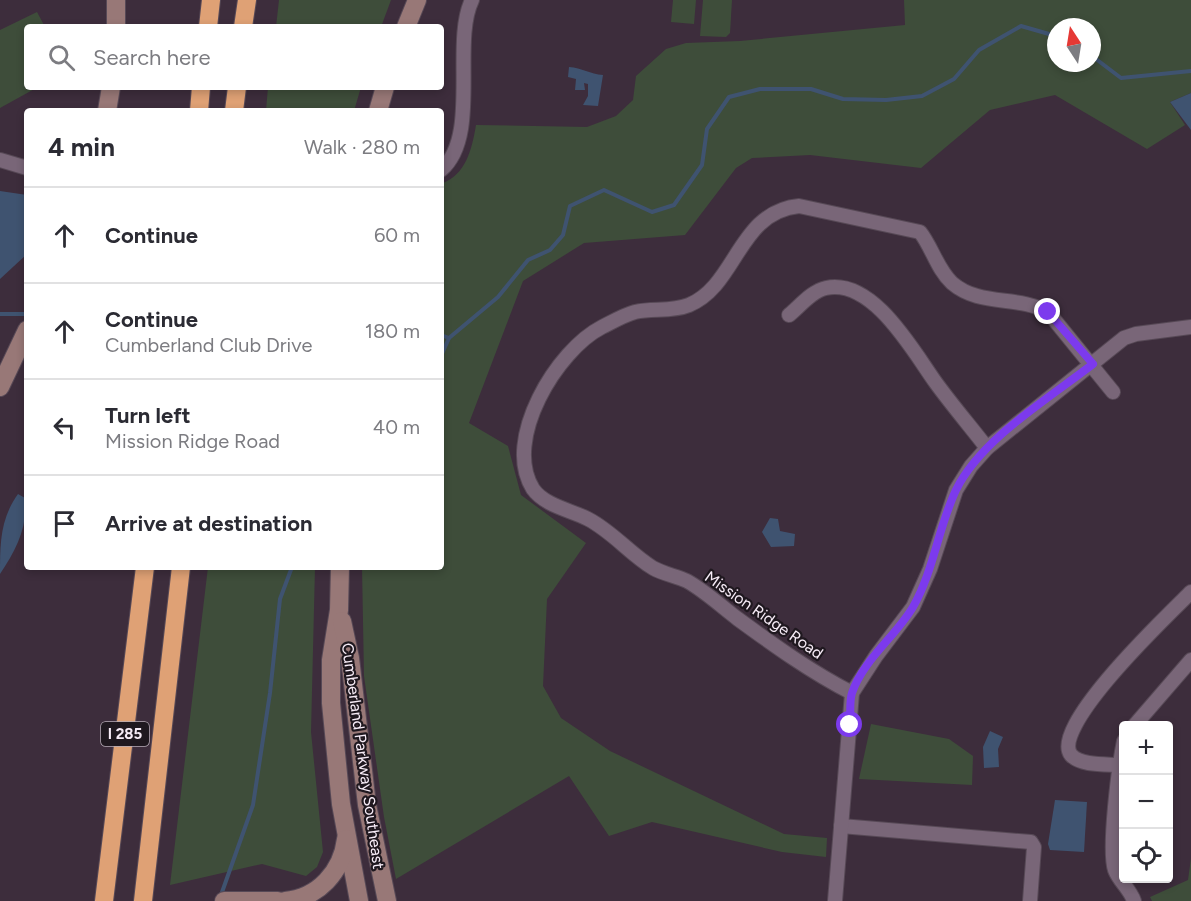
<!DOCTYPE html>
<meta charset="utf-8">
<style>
body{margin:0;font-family:Figtree,sans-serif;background:#f2f2f3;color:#2b2b33}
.controls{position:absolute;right:18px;bottom:18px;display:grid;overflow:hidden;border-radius:6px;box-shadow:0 3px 9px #0003}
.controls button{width:54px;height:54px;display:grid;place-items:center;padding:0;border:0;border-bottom:2px solid #e1e1e2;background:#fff;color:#2b2b33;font:30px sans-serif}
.compass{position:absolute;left:1047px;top:18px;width:54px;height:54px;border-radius:50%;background:#fff;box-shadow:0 3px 9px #0003;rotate:348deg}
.stop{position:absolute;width:18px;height:18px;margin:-14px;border:4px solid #7c3aed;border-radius:50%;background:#fff}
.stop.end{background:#7c3aed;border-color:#fff;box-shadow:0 2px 6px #0008}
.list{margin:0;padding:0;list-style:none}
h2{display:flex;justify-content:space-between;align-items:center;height:78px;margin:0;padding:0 24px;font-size:26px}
h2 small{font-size:20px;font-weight:400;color:#7c7c81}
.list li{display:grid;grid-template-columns:39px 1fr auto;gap:18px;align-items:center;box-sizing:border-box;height:96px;padding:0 24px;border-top:2px solid #e1e1e2}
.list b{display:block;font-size:22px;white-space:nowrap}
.list p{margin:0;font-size:20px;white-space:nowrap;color:#7c7c81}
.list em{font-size:20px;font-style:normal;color:#7c7c81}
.icon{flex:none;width:33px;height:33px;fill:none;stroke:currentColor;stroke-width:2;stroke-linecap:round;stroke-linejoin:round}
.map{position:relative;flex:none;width:1191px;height:901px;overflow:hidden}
.search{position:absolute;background:#fff;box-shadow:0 3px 9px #0003;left:24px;top:24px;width:420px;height:66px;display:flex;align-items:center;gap:15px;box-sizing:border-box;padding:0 21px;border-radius:6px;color:#7c7c81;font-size:22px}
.panel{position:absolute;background:#fff;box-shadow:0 3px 9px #0003;left:24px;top:108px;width:420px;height:462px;border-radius:6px}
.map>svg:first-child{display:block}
.green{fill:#3e4d3a;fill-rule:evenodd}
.water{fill:#3f5370}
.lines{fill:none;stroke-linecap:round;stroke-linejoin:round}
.stream{stroke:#3f5370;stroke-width:4}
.street-casing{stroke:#574956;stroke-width:16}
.secondary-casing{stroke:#574956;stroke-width:20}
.highway-casing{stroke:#574956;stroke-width:20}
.street{stroke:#796678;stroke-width:14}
.secondary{stroke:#987877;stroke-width:18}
.highway{stroke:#dfa175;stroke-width:18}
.route{stroke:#7c3aed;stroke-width:8}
.labels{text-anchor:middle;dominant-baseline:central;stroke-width:4.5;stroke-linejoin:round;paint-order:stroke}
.shield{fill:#1f181f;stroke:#b6acb6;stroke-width:1.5}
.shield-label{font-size:15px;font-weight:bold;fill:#f7ecf7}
.street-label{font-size:16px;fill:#f7ecf7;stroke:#1f181f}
</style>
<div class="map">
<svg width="1191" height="901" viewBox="0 0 1191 901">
<rect width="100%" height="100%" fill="#3d2d3c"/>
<g class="green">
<polygon points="279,0 391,0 381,27 276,27"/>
<polygon points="673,0 696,0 694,24 671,22"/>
<polygon points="703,0 732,0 730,33 726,37 700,36"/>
<path d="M904,0H1191V93L1170,102L1185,125L1147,149L1055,95L990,110L921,168L810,155L752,158L736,168L685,235L584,243L523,281L469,423L508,446L521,495L586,543L547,599L543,686L561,718L610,751L784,834L827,838L826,857L782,852L652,822L609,836L569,776L396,879L384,817L364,676L362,567H441V184C466,175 472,149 476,125L587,127L616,116L633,100L636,76L666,49L686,43L740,41L905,25ZM1056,27H1092V63H1056Z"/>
<polygon points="37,12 45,27 27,27 27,87 38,87 0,108 0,30"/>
<polygon points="268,87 361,87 354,111 266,111"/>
<polygon points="208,567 315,567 311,732 323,852 317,867 306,876 262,864 170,885"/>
<polygon points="871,724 949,739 973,756 972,785 859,779"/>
<polygon points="1191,858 1191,901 1152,901 1150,897 1188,880"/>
</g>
<g class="water">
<path d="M569,67C582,68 590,74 603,75L598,106L583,105L588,96V84L584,83L585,90H575L576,79L568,77Z"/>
<polygon points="1191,93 1191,130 1170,102"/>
<polygon points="0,191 27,195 27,254 0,279"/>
<path d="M18,494L25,498C28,527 16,550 0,574C0,544 0,519 18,494Z"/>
<polygon points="770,518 778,519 780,531 795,534 794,546 771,547 762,532"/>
<polygon points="990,731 1003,737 998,749 999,767 984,768 983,747"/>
<polygon points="1055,800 1087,802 1084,852 1050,850 1048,844"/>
</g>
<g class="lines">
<g class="stream">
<polyline points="1092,56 1121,78 1191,71"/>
<polyline points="0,314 27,314"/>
<polyline points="441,335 449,338"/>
<polyline points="441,356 449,338 498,297 528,260 550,250 563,235 570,206 604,190 652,212 674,205 702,165 707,129 729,97 760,89 811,89 843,99 886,100 922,96 954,79 979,50 1021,26 1056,36"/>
<polyline points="221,895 253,805 270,693 280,599 292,567"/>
</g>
<defs>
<g id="street">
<polyline points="0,160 27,168"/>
<path d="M441,170C481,136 451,43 472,0"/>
<path d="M789,315C800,306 812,291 826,288C873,278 913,351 936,383C952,405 970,426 987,448"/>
<path d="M852,693C811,672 775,646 738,619C722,607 705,591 687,581C676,576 664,574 653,568C630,554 613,532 588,519C571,510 545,506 533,489C502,440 557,350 602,327C612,322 624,315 635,312C653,308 672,312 689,305C737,285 738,212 799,206L920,232C932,247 937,269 952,283C980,307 1017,295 1048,312L1113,392"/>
<polyline points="1134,726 1191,660"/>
<path d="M1124,741C1119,765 1108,850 1115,870C1119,881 1130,889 1134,901"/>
<path d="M1120,765C1106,764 1081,766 1071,755C1049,727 1170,613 1191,592"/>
<polyline points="841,826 1031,842 1034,847 1030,901"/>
<polyline points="835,901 852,693 876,656 913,607 930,569 956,490 971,466 987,448 1124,338 1136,334 1191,327"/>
</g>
<g id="secondary">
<polyline points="116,27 116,0"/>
<polyline points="406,27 417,0"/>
<polyline points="107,111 111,87"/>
<polyline points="378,111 385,87"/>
<polyline points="0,387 27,330"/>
<polyline points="340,567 339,610 331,660 331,703 341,804 359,901"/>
<polyline points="342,621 350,658 367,805 387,901"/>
<polyline points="224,901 278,901"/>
<path d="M285,901C318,898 342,872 346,839"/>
</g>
<g id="highway">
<polyline points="208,27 211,0"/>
<polyline points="243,27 247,0"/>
<polyline points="199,111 201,87"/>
<polyline points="234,111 237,87"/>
<polyline points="104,901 145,567"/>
<polyline points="143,901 181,567"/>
</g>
</defs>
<use href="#street" class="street-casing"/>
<use href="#secondary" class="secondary-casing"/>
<use href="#highway" class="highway-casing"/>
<use href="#street" class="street"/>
<use href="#secondary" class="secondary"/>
<use href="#highway" class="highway"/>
</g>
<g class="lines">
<path class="route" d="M850,725C851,715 849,702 852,693C863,660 896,636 913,607C934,570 938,528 956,490C981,439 1048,399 1093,364L1048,312"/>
</g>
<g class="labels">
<rect class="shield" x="101" y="722" width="48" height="24" rx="4.5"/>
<g class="shield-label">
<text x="125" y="734">I 285</text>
</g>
<g class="street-label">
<text transform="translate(764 615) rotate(35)">Mission Ridge Road</text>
<text transform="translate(363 756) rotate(82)">Cumberland Parkway Southeast</text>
</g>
</g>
</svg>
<div class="controls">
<button>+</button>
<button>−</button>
<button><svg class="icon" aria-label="locate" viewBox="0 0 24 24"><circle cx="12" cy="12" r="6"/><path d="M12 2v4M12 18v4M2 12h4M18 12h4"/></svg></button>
</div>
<svg class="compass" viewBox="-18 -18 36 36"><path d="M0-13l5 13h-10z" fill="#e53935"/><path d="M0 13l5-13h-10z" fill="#7c7c81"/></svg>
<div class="stop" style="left:850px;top:725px"></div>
<div class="stop end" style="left:1048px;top:312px"></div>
<div class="search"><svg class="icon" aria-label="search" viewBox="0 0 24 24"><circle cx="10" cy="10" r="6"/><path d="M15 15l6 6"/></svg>Search here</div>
<section class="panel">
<h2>4 min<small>Walk · 280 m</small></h2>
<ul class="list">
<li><svg class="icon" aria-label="ahead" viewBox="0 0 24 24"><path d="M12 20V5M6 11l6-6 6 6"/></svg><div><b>Continue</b></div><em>60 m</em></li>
<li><svg class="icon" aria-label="ahead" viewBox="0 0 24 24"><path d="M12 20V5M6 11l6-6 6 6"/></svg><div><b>Continue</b><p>Cumberland Club Drive</p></div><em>180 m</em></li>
<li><svg class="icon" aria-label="left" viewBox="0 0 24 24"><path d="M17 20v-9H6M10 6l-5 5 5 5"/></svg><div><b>Turn left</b><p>Mission Ridge Road</p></div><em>40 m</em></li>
<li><svg class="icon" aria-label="arrive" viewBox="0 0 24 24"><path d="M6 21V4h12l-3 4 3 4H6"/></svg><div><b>Arrive at destination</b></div></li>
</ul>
</section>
</div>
